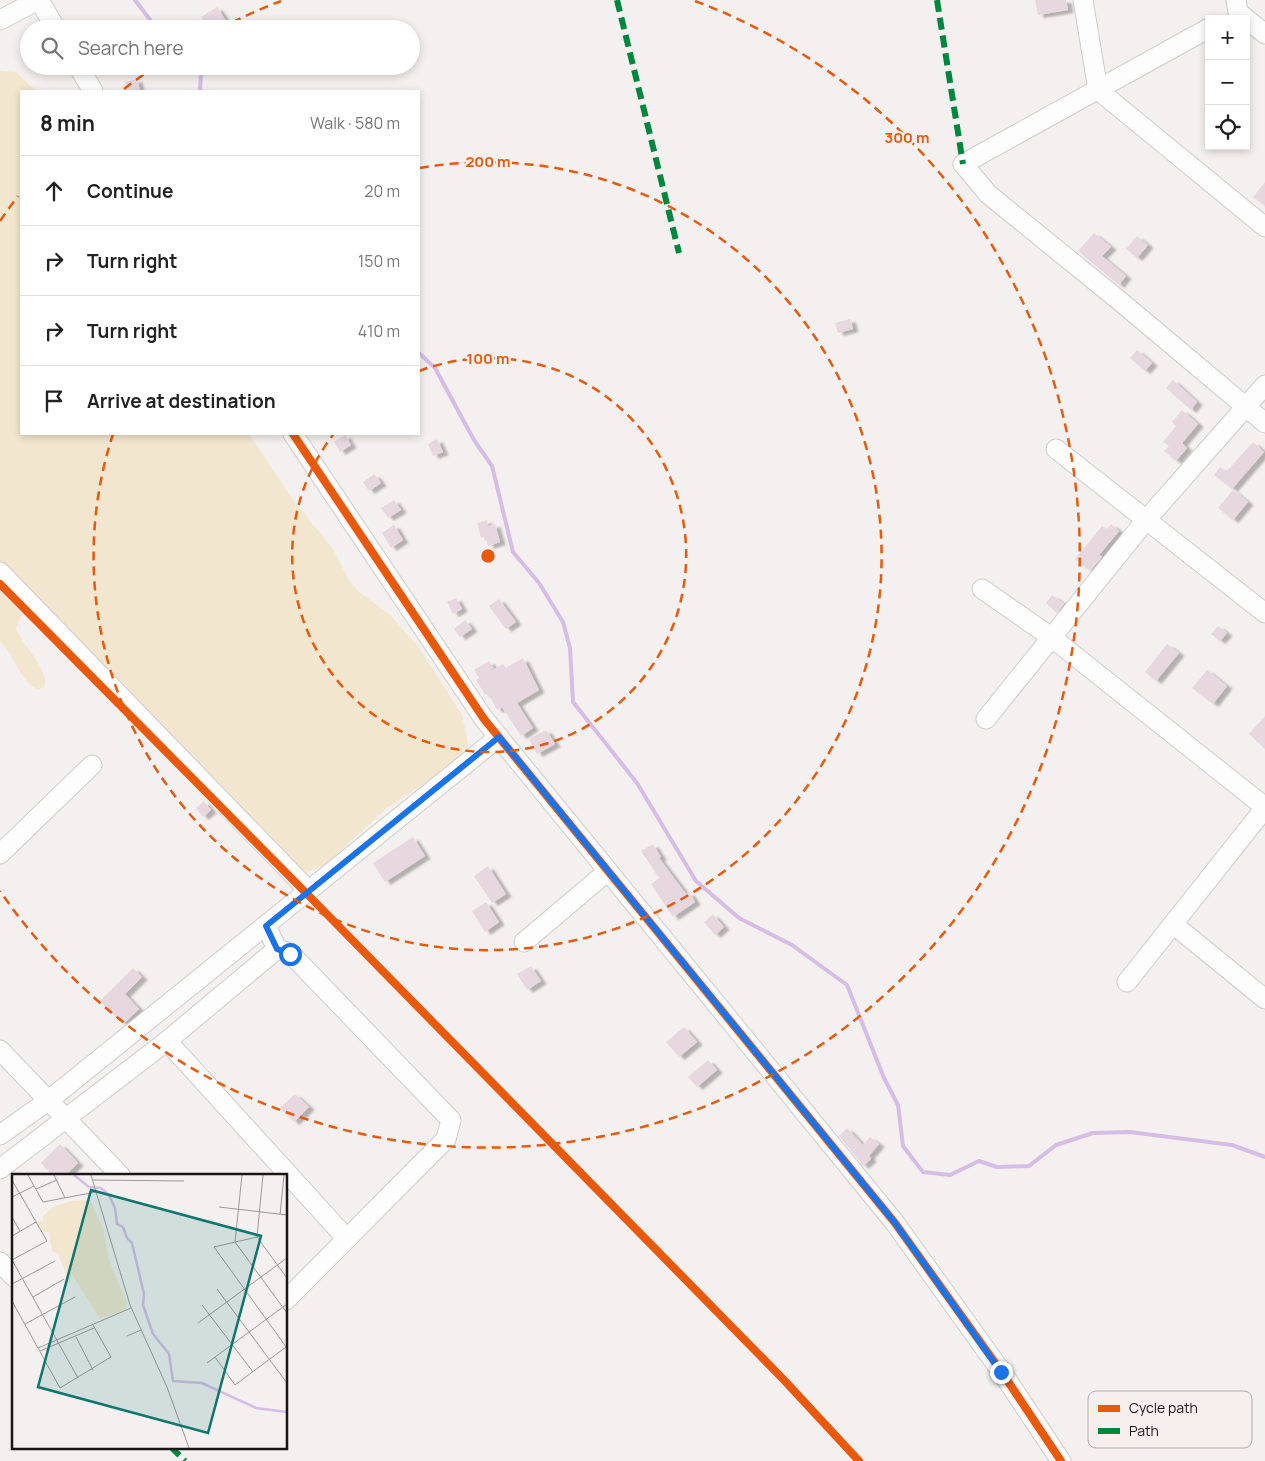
<!DOCTYPE html>
<meta charset="utf-8">
<style>
body{margin:0;font-family:Manrope,sans-serif;background:#f2f2f2;color:#222}
.controls{position:absolute;right:15px;top:15px;display:grid;overflow:hidden;border-radius:0px;box-shadow:0 2px 8px #0003}
.controls button{width:45px;height:45px;display:grid;place-items:center;padding:0;border:0;border-bottom:1px solid #e0e0e0;background:#fff;color:#222;font:25px sans-serif}
.stop{position:absolute;width:15px;height:15px;margin:-11px;border:4px solid #1a73e8;border-radius:50%;background:#fff}
.stop.end{background:#1a73e8;border-color:#fff;box-shadow:0 1px 5px #0008}
.list{margin:0;padding:0;list-style:none}
h2{display:flex;justify-content:space-between;align-items:center;height:65px;margin:0;padding:0 20px;font-size:21px}
h2 small{font-size:16px;font-weight:400;color:#767676}
.list li{display:grid;grid-template-columns:32px 1fr auto;gap:15px;align-items:center;box-sizing:border-box;height:70px;padding:0 20px;border-top:1px solid #e0e0e0}
.list b{display:block;font-size:19px;white-space:nowrap}
.list em{font-size:16px;font-style:normal;color:#767676}
.icon{flex:none;width:28px;height:28px;fill:none;stroke:currentColor;stroke-width:2;stroke-linecap:round;stroke-linejoin:round}
.map{position:relative;flex:none;width:1265px;height:1461px;overflow:hidden}
.search{position:absolute;background:#fff;box-shadow:0 2px 8px #0003;left:20px;top:20px;width:400px;height:55px;display:flex;align-items:center;gap:12px;box-sizing:border-box;padding:0 18px;border-radius:28px;color:#767676;font-size:19px}
.panel{position:absolute;background:#fff;box-shadow:0 2px 8px #0003;left:20px;top:90px;width:400px;height:345px;border-radius:0px}
.map>svg:first-child{display:block}
.green{fill:#f3e6ce}
.lines{fill:none;stroke-linecap:round;stroke-linejoin:round}
.stream{stroke:#d6bde5;stroke-width:4}
.building{fill:#e7d8df;filter:url(#shadow)}
.minor-casing{stroke:#cecbcb;stroke-width:21}
.minor{stroke:#fefdfd;stroke-width:19}
.quiet{stroke:#00873e;stroke-width:6;stroke-dasharray:12 6;stroke-linecap:butt}
.cycleway-casing{stroke:#f7eeee;stroke-width:11}
.cycleway{stroke:#e8590c;stroke-width:8}
.route{stroke:#1a73e8;stroke-width:6}
.ring{fill:none;stroke:#e8590c;stroke-width:2.5;stroke-dasharray:9 6}
.inset-river{fill:none;stroke:#d6bde5;stroke-width:2.5}
.inset-road{fill:none;stroke:#9d9999;stroke-width:1}
.view{fill:#0f766e;fill-opacity:0.15;stroke:#0f766e;stroke-width:2.5}
.inset-edge{fill:none;stroke:#191616;stroke-width:2.5}
.key{fill:#f7eeee;stroke:#b4adad;stroke-width:1}
.key-label{font-size:14px;fill:#191616}
.centre{fill:#e8590c;stroke:#f7eeee;stroke-width:2.5}
.ring-label{font-size:15px;text-anchor:middle;font-weight:bold;fill:#e8590c;stroke:#f7eeee;stroke-width:4.5;stroke-linejoin:round;paint-order:stroke}
</style>
<div class="map">
<svg width="1265" height="1461" viewBox="0 0 1265 1461">
<defs>
<filter id="shadow"><feDropShadow dx="5.5" dy="3" stdDeviation="1" flood-color="#0004"/></filter>
</defs>
<rect width="100%" height="100%" fill="#f5f0f0"/>
<path class="green" d="M0,71L16,72L36,91H21V434H249L293,500L334,550L348,579L358,591L390,615L418,646L462,715L466,732L468,747L466,754L456,764L388,807L326,864L300,875L27,612L21,616L16,629C25,649 50,669 44,688L36,689C16,675 16,656 0,642Z"/>
<g class="lines">
<g class="stream">
<polyline points="135,0 157,29"/>
<polyline points="192,66 201,74 200,91"/>
<polyline points="419,353 435,368 474,440 492,466 513,552 539,583 563,622 570,648 573,702 637,783 696,881 739,918 792,945 847,985 884,1078 898,1105 903,1146 923,1172 950,1175 979,1161 997,1167 1029,1166 1056,1145 1093,1133 1130,1132 1232,1145 1265,1157"/>
</g>
</g>
<g class="building">
<polygon points="1035,0 1066,0 1068,10 1038,15"/>
<polygon points="217,7 226,21 214,29 208,29 201,17"/>
<polygon points="137,79 140,91 127,91 125,82"/>
<polygon points="1265,182 1265,206 1253,197"/>
<polygon points="1094,233 1111,247 1102,256 1126,276 1119,285 1078,251"/>
<polygon points="1137,236 1148,245 1137,258 1126,249"/>
<polygon points="850,319 853,329 838,333 835,323"/>
<polygon points="1137,350 1152,363 1145,371 1130,358"/>
<polygon points="1173,380 1197,402 1191,410 1166,388"/>
<polygon points="1182,410 1198,424 1182,443 1187,448 1176,461 1164,451 1169,446 1163,442 1176,426 1172,422"/>
<polygon points="345,435 351,445 340,452 334,442"/>
<polygon points="437,439 443,452 433,456 428,444"/>
<polygon points="1253,442 1264,452 1232,489 1214,475 1220,467 1226,472"/>
<polygon points="374,474 381,483 369,491 363,482"/>
<polygon points="1233,490 1248,502 1233,520 1218,508"/>
<polygon points="394,500 401,510 388,518 381,508"/>
<polygon points="487,520 488,526 495,524 500,542 488,546 486,537 481,538 477,523"/>
<polygon points="1111,524 1119,531 1099,555 1102,557 1090,571 1075,559 1102,526 1107,529"/>
<polygon points="394,525 403,540 391,548 382,533"/>
<polygon points="1052,595 1064,604 1057,613 1046,603"/>
<polygon points="456,598 462,609 453,614 447,602"/>
<polygon points="499,599 516,622 506,629 489,606"/>
<polygon points="465,620 472,629 460,637 454,629"/>
<polygon points="1218,626 1227,633 1220,641 1211,634"/>
<polygon points="1167,644 1179,653 1156,681 1145,672"/>
<polygon points="523,658 539,690 517,703 533,728 521,736 502,707 497,710 488,693 485,695 476,680 479,678 474,670 489,661 494,669 503,664 506,668"/>
<polygon points="1207,670 1227,686 1213,704 1192,688"/>
<polygon points="1265,716 1265,749 1249,734"/>
<polygon points="546,730 555,744 537,754 529,739"/>
<polygon points="204,801 211,810 203,817 196,808"/>
<polygon points="413,837 425,856 385,882 373,863"/>
<polygon points="653,844 661,857 659,858 686,894 689,892 695,902 673,917 651,884 659,878 641,851"/>
<polygon points="488,866 506,894 492,903 474,876"/>
<polygon points="486,902 499,922 485,932 472,911"/>
<polygon points="713,914 724,927 715,935 704,922"/>
<polygon points="531,966 541,981 527,990 517,974"/>
<polygon points="133,968 142,977 125,994 139,1009 123,1024 100,1001"/>
<polygon points="684,1027 697,1042 679,1057 666,1042"/>
<polygon points="708,1060 717,1070 697,1087 688,1077"/>
<polygon points="295,1094 309,1107 294,1122 280,1108"/>
<polygon points="847,1128 863,1145 870,1137 879,1144 869,1156 871,1159 863,1166 839,1136"/>
<polygon points="60,1144 78,1163 66,1175 52,1175 41,1163"/>
</g>
<g class="lines">
<defs>
<g id="minor">
<polyline points="39,0 56,29"/>
<polyline points="1083,0 1098,90 1265,227"/>
<polyline points="1236,0 1238,12 1265,34"/>
<polyline points="0,20 38,0"/>
<polyline points="1209,28 963,164 988,194 1121,302 1265,423"/>
<polyline points="78,66 93,91"/>
<polyline points="293,434 484,719 895,1223 1001,1371 1061,1461"/>
<polyline points="1056,449 1265,613"/>
<polyline points="0,572 309,891"/>
<polyline points="982,589 1051,637 1265,807"/>
<polyline points="986,719 1146,520 1265,385"/>
<polyline points="0,854 92,765"/>
<polyline points="1173,924 1265,999"/>
<polyline points="266,926 277,949 290,953 451,1120 446,1139 286,1300"/>
<polyline points="524,942 608,871"/>
<polyline points="1127,982 1265,808"/>
<polyline points="167,1041 347,1239"/>
<polyline points="0,1050 120,1175"/>
<polyline points="0,1135 49,1100 499,737"/>
<polyline points="0,1169 167,1041 277,949"/>
<polyline points="0,1262 14,1277"/>
</g>
</defs>
<use href="#minor" class="minor-casing"/>
<use href="#minor" class="minor"/>
<g class="quiet">
<polyline points="617,0 679,253"/>
<polyline points="937,0 963,164"/>
<polyline points="171,1447 185,1461"/>
</g>
<defs>
<g id="cycleway">
<polyline points="293,434 484,719 895,1223 1001,1371 1061,1461"/>
<polyline points="0,584 312,899 784,1380 859,1461"/>
</g>
</defs>
<use href="#cycleway" class="cycleway-casing"/>
<use href="#cycleway" class="cycleway"/>
</g>
<g class="lines">
<polyline class="route" points="290,954 277,949 266,926 499,737 895,1223 1001,1372"/>
</g>
<g class="ring">
<path d="M419 371A197 197 0 1 1 333 435"/>
<path d="M420 168A394 394 0 1 1 113 434"/>
<path d="M0 221A592 592 0 0 1 18 196M124 89A592 592 0 0 1 153 68M219 29A592 592 0 0 1 281 1M695 1A592 592 0 1 1 0 891"/>
</g>
<g transform="translate(12 1174)">
<rect width="275" height="275" fill="#f5f0f0"/>
<path d="M78,26L91,54L97,86L115,129L114,135L88,145L60,100L58,110L46,80L40,77L37,58H30L25,48L31,47V42L42,32L61,27Z" fill="#f3e6ce"/>
<path class="inset-river" d="M62,1L77,13L89,14L97,21L103,34L105,50L111,53L115,64L120,69L132,120L131,131L141,160L157,180L161,207L190,209L244,234L275,238"/>
<path class="inset-road" d="M16,1L31,28L84,18M42,1L53,24M79,1L118,131L155,213L177,274M230,1L223,68L275,139M251,1L245,63L275,104M0,6L35,67L0,86M81,6L172,7M24,15L45,6M0,23L22,12M207,33L275,41M268,41L272,1M0,43L8,57M0,62L24,48M245,63L202,73L275,174M0,86L66,204M0,110L43,87M205,115L275,209M21,123L52,105M0,127L48,214L99,183L81,151M190,131L241,198M186,149L275,84M13,150L63,123M115,162L129,156M64,163L81,196M26,174L119,134M28,177L82,154M203,183L223,211L274,173M195,189L275,130"/>
<path class="view" d="M79,16L249,62L196,259L26,213Z"/>
<rect width="275" height="275" class="inset-edge"/>
</g>
<rect x="1088" y="1391" width="164" height="57" rx="8" class="key"/>
<rect x="1098" y="1405" width="22" height="7" fill="#e8590c"/>
<rect x="1098" y="1428" width="22" height="6" fill="#00873e"/>
<g class="key-label">
<text x="1129" y="1413">Cycle path</text>
<text x="1129" y="1436">Path</text>
</g>
<circle cx="488" cy="556" r="8" class="centre"/>
<g class="ring-label">
<text x="907" y="143">300 m</text>
<text x="488" y="167">200 m</text>
<text x="488" y="364">100 m</text>
</g>
</svg>
<div class="controls">
<button>+</button>
<button>−</button>
<button><svg class="icon" aria-label="locate" viewBox="0 0 24 24"><circle cx="12" cy="12" r="6"/><path d="M12 2v4M12 18v4M2 12h4M18 12h4"/></svg></button>
</div>
<div class="stop" style="left:290px;top:954px"></div>
<div class="stop end" style="left:1001px;top:1372px"></div>
<div class="search"><svg class="icon" aria-label="search" viewBox="0 0 24 24"><circle cx="10" cy="10" r="6"/><path d="M15 15l6 6"/></svg>Search here</div>
<section class="panel">
<h2>8 min<small>Walk · 580 m</small></h2>
<ul class="list">
<li><svg class="icon" aria-label="ahead" viewBox="0 0 24 24"><path d="M12 20V5M6 11l6-6 6 6"/></svg><div><b>Continue</b></div><em>20 m</em></li>
<li><svg class="icon" aria-label="right" viewBox="0 0 24 24"><path d="M7 20v-9h11M14 6l5 5-5 5"/></svg><div><b>Turn right</b></div><em>150 m</em></li>
<li><svg class="icon" aria-label="right" viewBox="0 0 24 24"><path d="M7 20v-9h11M14 6l5 5-5 5"/></svg><div><b>Turn right</b></div><em>410 m</em></li>
<li><svg class="icon" aria-label="arrive" viewBox="0 0 24 24"><path d="M6 21V4h12l-3 4 3 4H6"/></svg><div><b>Arrive at destination</b></div></li>
</ul>
</section>
</div>
